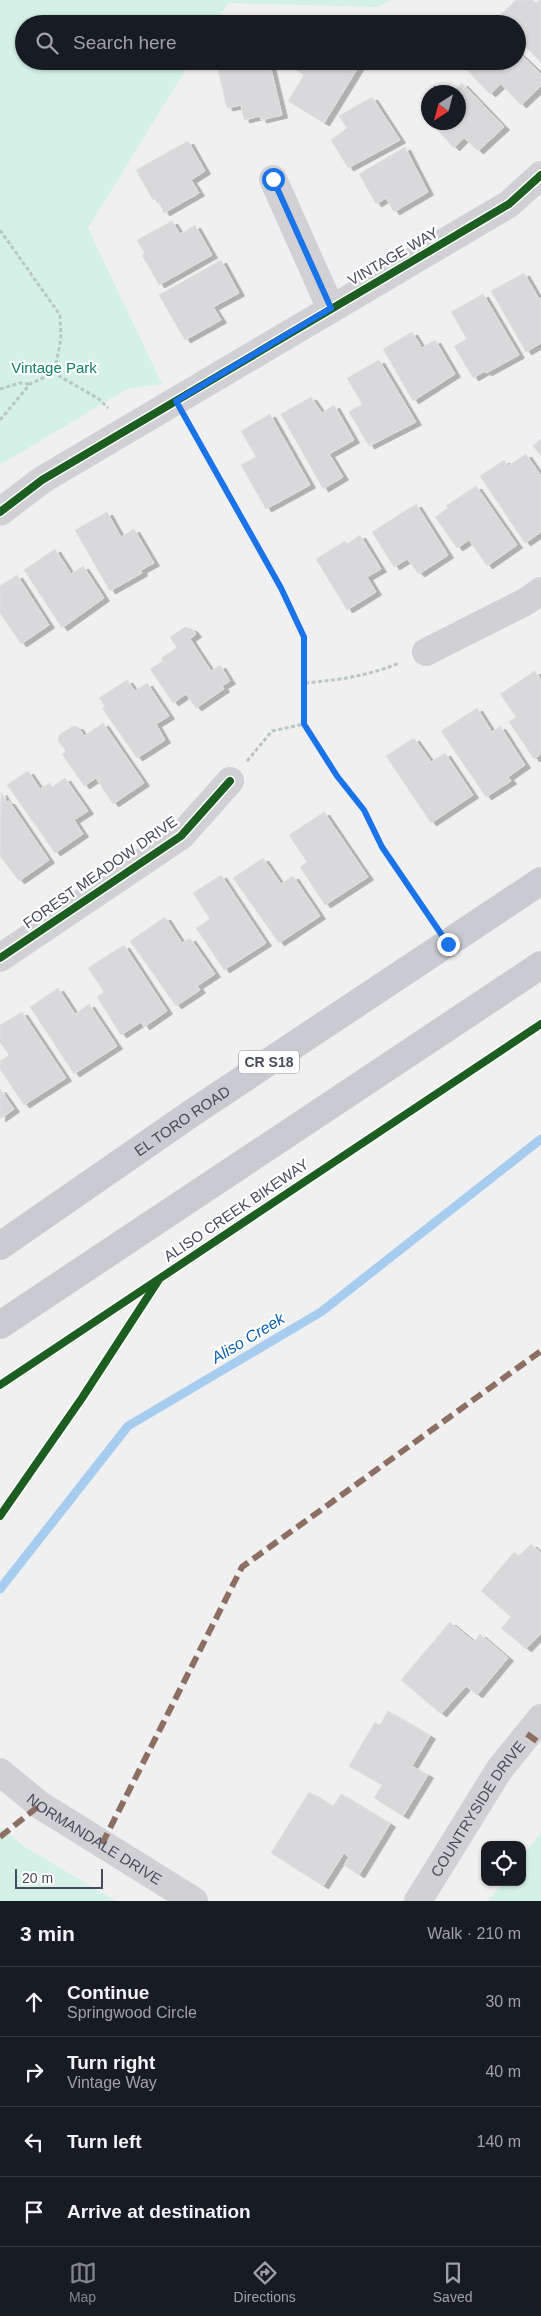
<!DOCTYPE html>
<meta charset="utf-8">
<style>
body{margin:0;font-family:Helvetica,sans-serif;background:#20242c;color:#f1f3f6}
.controls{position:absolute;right:15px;bottom:15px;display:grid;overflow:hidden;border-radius:10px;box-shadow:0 1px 4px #0004}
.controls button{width:45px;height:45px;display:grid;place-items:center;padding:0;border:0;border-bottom:1px solid #363941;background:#171b24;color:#f1f3f6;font:25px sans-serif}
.compass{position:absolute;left:421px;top:85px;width:45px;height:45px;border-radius:50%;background:#171b24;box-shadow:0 1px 4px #0004;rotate:216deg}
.scale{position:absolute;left:15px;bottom:12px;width:88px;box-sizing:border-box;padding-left:5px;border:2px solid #464c5d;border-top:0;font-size:14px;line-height:18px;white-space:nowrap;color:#464c5d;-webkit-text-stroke:4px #fff;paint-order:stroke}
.stop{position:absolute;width:15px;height:15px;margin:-11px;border:4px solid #1a73e8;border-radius:50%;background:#fff}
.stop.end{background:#1a73e8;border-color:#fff;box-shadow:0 1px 5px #0008}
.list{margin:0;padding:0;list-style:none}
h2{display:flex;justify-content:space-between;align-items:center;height:65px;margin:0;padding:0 20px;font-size:21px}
h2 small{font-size:16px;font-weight:400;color:#9ea1a6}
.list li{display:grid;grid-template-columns:32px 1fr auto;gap:15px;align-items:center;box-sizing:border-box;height:70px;padding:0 20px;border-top:1px solid #363941}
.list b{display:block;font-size:19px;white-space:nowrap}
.list p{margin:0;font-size:16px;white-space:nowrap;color:#9ea1a6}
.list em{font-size:16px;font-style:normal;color:#9ea1a6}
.icon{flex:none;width:28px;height:28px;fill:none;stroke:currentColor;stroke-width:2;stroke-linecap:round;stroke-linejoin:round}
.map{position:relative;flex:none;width:541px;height:1901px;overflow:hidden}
.search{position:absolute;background:#171b24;box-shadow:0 1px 4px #0004;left:15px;right:15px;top:15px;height:55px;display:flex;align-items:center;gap:12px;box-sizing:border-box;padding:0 18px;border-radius:28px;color:#9ea1a6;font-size:19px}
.sheet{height:345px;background:#171b24}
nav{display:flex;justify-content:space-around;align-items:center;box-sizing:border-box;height:70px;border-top:1px solid #363941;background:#171b24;font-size:14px;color:#9ea1a6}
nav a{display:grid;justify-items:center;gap:2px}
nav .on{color:#828590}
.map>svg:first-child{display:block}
.green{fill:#d3f1e6}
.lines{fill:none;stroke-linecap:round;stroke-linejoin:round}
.stream{stroke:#a6cdef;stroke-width:9}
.building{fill:#d9d9dc;stroke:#e1e1e3;filter:url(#shadow)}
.path{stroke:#bac6c6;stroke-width:3;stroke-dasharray:4 2.5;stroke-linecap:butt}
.minor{stroke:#d1d1d5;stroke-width:28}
.major{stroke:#cacbd1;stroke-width:28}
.quiet{stroke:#8d6e63;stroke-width:6;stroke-dasharray:12 6;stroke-linecap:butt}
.cycleway-casing{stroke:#fff;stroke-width:11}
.cycleway{stroke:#1b5e20;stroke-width:8}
.route{stroke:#1a73e8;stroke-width:6}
.labels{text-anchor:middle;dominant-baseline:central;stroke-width:4.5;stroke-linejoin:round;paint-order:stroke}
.shield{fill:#fff;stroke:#7e828e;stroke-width:1}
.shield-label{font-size:14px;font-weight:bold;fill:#464c5d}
.street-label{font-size:15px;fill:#464c5d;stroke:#fff}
.park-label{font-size:15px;fill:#148167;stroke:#fff}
.water-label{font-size:16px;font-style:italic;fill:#0760af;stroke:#fff}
</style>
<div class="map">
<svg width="541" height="1901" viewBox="0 0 541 1901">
<defs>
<filter id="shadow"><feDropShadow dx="5.5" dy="3" stdDeviation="0" flood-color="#0004"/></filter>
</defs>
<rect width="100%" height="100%" fill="#f0f0f0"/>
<g class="green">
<polygon points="0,0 391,0 377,7 228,3 215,24 24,24 24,61 191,61 88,228 162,384 127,389 0,465"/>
<polygon points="0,1827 25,1847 116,1901 0,1901"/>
<polygon points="541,1832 541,1901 488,1901 503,1882 522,1882 522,1857"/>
</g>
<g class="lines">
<polyline class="stream" points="0,1589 128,1426 321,1312 541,1139"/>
</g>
<g class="building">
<polygon points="516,0 533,0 535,3 541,0 541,63 517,37 517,24 506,24 499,16"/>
<polygon points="323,19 331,24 337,24 307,24"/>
<polygon points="517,51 541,74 541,86 521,105 501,84 490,94 458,61 517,61"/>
<polygon points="216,61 269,61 282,115 261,120 260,116 244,120 241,105 227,108"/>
<polygon points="302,61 362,61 324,123 288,101 304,75 296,70"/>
<polygon points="462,83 504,127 478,151 464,138 454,148 430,122 458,122 458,92 452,92"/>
<polygon points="372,97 400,140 348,168 331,140 347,128 339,116"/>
<polygon points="188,141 205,171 191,180 199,193 164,213 157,198 153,200 136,170"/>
<polygon points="405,147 428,192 394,212 386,198 376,204 359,174"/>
<polygon points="172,221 180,234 195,225 212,255 159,285 142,255 145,254 137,240"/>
<polygon points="221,260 239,293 213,307 221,320 185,340 159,295"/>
<polygon points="524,273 539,299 541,297 541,343 526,352 491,291"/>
<polygon points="483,294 519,355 486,373 485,371 473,378 454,346 467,339 451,312"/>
<polygon points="412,332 422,348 435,340 455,374 413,401 383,349"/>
<polygon points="379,360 416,422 369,446 349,412 362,404 347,378"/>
<polygon points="311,397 322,413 334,405 354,440 329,454 343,477 323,489 281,414"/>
<polygon points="270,414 310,485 266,509 241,465 256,457 241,431"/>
<polygon points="541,439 541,456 533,446"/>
<polygon points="526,454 541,476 541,532 525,543 480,476 504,460 508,466"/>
<polygon points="476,486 517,545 487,566 469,540 457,548 435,517 448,508 446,506"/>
<polygon points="416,504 448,555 419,574 407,559 394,567 372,532"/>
<polygon points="107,512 121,537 134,529 154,563 141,570 142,573 110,591 75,530"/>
<polygon points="360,535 381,569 367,577 376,592 347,610 316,559 345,541 347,544"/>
<polygon points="55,549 71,574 83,566 104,598 62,628 24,570"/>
<polygon points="17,575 49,625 21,644 0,613 0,586"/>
<polygon points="185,627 192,629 196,634 190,639 211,671 220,665 230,681 222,686 224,689 196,708 186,694 173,703 150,669 163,661 161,658 177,648 170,637"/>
<polygon points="535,671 541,680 541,754 534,759 509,722 516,717 500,694"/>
<polygon points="127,680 135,691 147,683 169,716 156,724 165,740 137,758 102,708 105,706 99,698"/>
<polygon points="477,708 492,732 500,726 525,765 508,777 511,781 486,797 441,731"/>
<polygon points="103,723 144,783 113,804 96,778 84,786 62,754 66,751 58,741 59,735 73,726 78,727 84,736"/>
<polygon points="414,738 431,762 445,753 473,795 431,823 386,756"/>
<polygon points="28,771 40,789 50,783 52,787 65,778 88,811 74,820 83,834 55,853 7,785"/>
<polygon points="1,792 7,802 9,801 49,860 19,881 0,856"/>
<polygon points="324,812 368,877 325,905 300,867 307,862 289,835"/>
<polygon points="263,858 281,884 293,876 320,916 279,943 233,878"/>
<polygon points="221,875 266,943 224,970 196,928 210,919 193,893"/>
<polygon points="165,917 182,943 190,938 215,974 197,986 200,990 176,1006 130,941"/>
<polygon points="124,945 167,1011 144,1027 141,1022 121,1035 97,997 104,992 88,968"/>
<polygon points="58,988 75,1014 89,1004 117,1046 74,1074 30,1007"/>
<polygon points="22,1012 66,1078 24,1105 0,1069 0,1061 9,1055 0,1042 0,1025"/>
<polygon points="0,1089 14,1109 0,1119"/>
<polygon points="531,1544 541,1553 541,1633 526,1649 501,1628 511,1617 481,1591 514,1552 519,1556"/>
<polygon points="450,1622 474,1642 480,1634 508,1658 477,1695 466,1686 441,1714 401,1680"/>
<polygon points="388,1711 430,1736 412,1766 428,1775 403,1816 374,1798 382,1785 349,1766 375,1722 380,1725"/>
<polygon points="309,1792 333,1807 341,1794 390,1824 359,1875 344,1865 349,1857 344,1853 323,1886 271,1853"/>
</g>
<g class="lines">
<g class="path">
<polyline points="0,230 60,315 61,339 54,373"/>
<polyline points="0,389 20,383 30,384"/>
<polyline points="0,420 30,384 54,373 99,399 108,408"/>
<polyline points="189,425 281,588 304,637 304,724 337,776 364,809 382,847 431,919"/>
<path d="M305,683C339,680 368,676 399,663"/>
<polyline points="247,761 272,731 304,724"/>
</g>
<g class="minor">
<polyline points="273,179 331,309"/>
<polyline points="0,512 42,480 509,204 541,175"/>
<polyline points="426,652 525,602 541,591"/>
<polyline points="0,958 181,836 230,781"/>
<path id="s1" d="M0,1772L40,1805L194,1901"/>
<path id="s2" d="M418,1901L499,1770L541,1718"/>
</g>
<g class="major">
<path id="s3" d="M0,1246L192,1113L541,881"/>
<polyline points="0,1325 541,965"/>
</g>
<g class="quiet">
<polyline points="527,1734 541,1744"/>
<polyline points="0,1837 40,1805"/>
<polyline points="102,1844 242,1567 541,1351"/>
</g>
<defs>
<g id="cycleway">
<polyline points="0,512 42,480 509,204 541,175"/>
<polyline points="0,958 181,836 230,781"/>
<polyline points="0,1385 541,1024"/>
<polyline points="0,1516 82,1398 158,1281"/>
</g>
</defs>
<use href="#cycleway" class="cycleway-casing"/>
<use href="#cycleway" class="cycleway"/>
</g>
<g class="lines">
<polyline class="route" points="273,179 331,308 176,401 281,588 304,637 304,724 337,776 364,810 382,847 448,944"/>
</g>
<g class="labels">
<rect class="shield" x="239" y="1050.5" width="60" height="23" rx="4"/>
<g class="shield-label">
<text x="269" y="1062">CR S18</text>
</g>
<g class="street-label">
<text transform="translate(393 256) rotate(-30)">VINTAGE WAY</text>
<text transform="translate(100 872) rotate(-35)">FOREST MEADOW DRIVE</text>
<text stroke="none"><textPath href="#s3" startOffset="221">EL TORO ROAD</textPath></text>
<text transform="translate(236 1210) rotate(-34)">ALISO CREEK BIKEWAY</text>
<text stroke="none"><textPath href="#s2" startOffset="110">COUNTRYSIDE DRIVE</textPath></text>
<text stroke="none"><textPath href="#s1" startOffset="116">NORMANDALE DRIVE</textPath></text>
</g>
<g class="park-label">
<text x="54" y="367">Vintage Park</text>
</g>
<g class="water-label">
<text transform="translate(248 1338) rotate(-31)">Aliso Creek</text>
</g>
</g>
</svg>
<div class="controls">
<button><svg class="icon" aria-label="locate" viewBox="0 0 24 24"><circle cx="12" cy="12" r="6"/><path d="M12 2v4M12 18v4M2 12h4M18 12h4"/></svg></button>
</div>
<svg class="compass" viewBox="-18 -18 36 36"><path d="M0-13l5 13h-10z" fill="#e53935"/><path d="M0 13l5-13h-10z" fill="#9ea1a6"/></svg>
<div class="scale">20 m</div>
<div class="stop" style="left:273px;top:179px"></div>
<div class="stop end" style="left:448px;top:944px"></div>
<div class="search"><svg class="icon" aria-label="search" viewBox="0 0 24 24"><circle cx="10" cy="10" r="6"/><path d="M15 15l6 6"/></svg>Search here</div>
</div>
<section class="sheet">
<h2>3 min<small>Walk · 210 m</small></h2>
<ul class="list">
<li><svg class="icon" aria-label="ahead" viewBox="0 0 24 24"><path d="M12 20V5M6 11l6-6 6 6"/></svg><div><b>Continue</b><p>Springwood Circle</p></div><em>30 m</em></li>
<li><svg class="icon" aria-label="right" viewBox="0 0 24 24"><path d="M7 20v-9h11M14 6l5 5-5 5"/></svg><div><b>Turn right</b><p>Vintage Way</p></div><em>40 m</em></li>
<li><svg class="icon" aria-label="left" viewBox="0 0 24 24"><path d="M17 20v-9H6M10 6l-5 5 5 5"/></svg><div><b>Turn left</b></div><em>140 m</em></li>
<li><svg class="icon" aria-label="arrive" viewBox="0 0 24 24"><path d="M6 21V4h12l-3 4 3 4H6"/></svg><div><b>Arrive at destination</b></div></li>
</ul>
</section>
<nav>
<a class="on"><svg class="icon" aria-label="map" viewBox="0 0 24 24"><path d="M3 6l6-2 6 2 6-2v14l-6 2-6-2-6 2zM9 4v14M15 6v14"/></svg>Map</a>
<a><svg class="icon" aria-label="directions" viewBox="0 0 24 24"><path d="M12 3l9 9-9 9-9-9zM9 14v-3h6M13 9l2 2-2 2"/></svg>Directions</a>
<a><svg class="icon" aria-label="saved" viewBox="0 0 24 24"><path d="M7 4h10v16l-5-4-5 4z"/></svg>Saved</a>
</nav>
